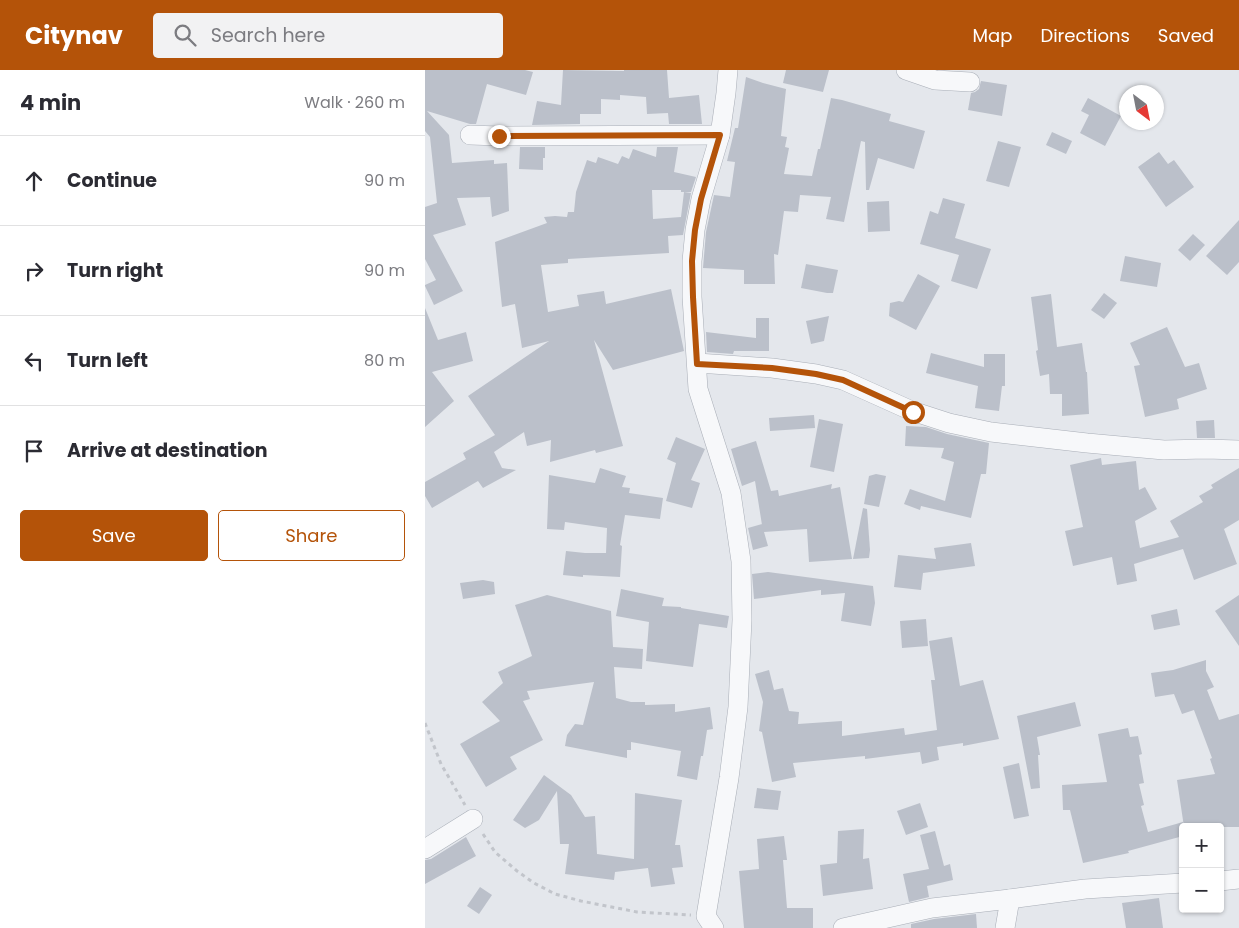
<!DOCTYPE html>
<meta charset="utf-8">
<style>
body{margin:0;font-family:Poppins,sans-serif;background:#f2f2f3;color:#2b2b33}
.controls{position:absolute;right:15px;bottom:15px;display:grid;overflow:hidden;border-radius:5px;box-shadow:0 1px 4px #0004}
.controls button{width:45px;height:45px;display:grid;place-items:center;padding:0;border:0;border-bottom:1px solid #e1e1e2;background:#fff;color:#2b2b33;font:25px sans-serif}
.compass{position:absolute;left:694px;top:15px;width:45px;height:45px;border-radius:50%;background:#fff;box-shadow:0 1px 4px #0004;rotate:148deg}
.stop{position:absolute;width:15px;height:15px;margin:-11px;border:4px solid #b45309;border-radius:50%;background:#fff}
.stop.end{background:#b45309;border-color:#fff;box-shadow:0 1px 5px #0008}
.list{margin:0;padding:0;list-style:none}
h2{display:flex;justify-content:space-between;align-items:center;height:65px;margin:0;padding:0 20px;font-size:21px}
h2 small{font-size:16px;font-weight:400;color:#7c7c81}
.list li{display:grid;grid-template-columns:32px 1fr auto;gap:15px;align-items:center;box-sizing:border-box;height:90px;padding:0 20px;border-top:1px solid #e1e1e2}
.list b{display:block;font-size:19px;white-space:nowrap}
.list em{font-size:16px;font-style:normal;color:#7c7c81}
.actions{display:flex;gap:10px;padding:15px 20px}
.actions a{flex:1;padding:11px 0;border:1px solid #b45309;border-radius:5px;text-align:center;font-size:18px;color:#b45309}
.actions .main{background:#b45309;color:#fff}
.icon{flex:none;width:28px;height:28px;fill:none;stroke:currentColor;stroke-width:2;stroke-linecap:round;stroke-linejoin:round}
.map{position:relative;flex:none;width:814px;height:858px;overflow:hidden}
header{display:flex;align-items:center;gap:30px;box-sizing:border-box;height:70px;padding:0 25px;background:#b45309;color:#fff}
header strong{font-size:24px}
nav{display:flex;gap:28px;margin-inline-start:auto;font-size:18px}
.search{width:350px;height:45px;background:#f2f2f3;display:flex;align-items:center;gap:12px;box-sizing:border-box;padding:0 18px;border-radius:5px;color:#7c7c81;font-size:19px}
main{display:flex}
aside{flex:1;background:#fff}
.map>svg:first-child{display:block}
.building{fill:#bbc0ca}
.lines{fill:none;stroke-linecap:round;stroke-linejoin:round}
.minor-casing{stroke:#a9aeb7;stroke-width:20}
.path{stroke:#c2c5cb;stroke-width:3;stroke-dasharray:4 4;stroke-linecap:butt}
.minor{stroke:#f7f8fa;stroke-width:19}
.route{stroke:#b45309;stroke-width:6}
</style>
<header>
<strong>Citynav</strong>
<div class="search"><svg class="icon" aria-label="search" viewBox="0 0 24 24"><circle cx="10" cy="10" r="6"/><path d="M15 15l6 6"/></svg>Search here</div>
<nav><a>Map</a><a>Directions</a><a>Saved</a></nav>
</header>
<main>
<aside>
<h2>4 min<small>Walk · 260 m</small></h2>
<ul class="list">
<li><svg class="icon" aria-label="ahead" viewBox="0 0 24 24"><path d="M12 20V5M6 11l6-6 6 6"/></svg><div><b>Continue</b></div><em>90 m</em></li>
<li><svg class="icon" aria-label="right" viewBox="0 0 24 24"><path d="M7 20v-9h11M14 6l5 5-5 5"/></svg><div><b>Turn right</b></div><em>90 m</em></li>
<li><svg class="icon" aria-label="left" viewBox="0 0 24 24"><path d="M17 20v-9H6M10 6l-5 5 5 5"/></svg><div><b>Turn left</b></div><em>80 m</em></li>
<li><svg class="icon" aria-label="arrive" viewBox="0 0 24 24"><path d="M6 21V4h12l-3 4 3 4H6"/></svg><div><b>Arrive at destination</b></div></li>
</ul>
<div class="actions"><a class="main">Save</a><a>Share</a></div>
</aside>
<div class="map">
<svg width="814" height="858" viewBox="0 0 814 858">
<rect width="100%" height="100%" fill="#e4e7ec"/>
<g class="building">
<polygon points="0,0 100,0 108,2 101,25 62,14 51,54 45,54 2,41 24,65 27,93 69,90 69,94 82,93 84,141 67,147 65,127 32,128 41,155 8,165 38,221 9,235 0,216 0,215 11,210 0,189 0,137 12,133 5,67 0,61"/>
<polygon points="138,0 199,1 199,0 242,0 244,28 274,25 277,54 244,54 243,43 222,44 221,27 195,25 195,30 176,29 176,44 155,44 155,54 107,55 112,31 136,35"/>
<polygon points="361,0 404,0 398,22 358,13"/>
<polygon points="321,7 338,13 361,19 356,66 362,67 360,77 364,78 359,104 387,106 393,79 395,79 406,28 417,30 466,44 464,51 500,61 489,99 453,88 444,120 441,120 440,72 436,71 419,152 401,149 406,127 375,125 373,142 359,141 353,185 349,184 350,214 319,214 319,200 278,198 281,162 289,125 305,127 310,92 302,91 310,58 313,58"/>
<polygon points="556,11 582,15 577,46 543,40 546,23 550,22 554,19"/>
<polygon points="663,28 696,46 680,76 655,63 664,45 656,41"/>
<polygon points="627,62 647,71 641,84 621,75"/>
<polygon points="573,71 596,77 584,117 561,111"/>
<polygon points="95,77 120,77 120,88 118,88 118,100 94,99"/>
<polygon points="232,77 253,77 249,102 271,107 266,122 256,122 256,120 227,120 228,149 256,147 259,122 266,123 258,165 243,166 244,183 143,189 143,193 116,195 123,242 154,236 152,225 179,221 181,234 246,219 259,281 188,300 169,270 198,376 171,383 170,380 125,392 126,370 102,376 99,362 69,382 77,398 91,400 58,418 53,411 7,438 0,426 0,412 41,389 38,383 70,365 43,326 124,271 97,278 90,234 77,237 70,172 122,153 119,147 130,146 142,147 143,142 149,142 151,122 162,90 171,93 173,87 193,94 197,86 204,89 208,79 231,87"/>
<polygon points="734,82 743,94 749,90 769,117 741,137 713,97"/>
<polygon points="518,128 540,134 530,168 566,179 552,219 526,211 534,185 495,174 505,141 513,144"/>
<polygon points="464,131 465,161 443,162 442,132"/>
<polygon points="814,150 814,192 802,205 781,186"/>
<polygon points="768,164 780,175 765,191 753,180"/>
<polygon points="700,186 736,193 732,217 695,211"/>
<polygon points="381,194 413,200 408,223 402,223 376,218"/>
<polygon points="493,204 515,216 491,260 464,246 465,233 474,231 478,232"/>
<polygon points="679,223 692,233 679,249 666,240"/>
<polygon points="626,224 632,277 657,273 661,302 662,302 664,344 637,346 637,324 625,324 624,304 615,306 611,281 613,280 606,227"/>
<polygon points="0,238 13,270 41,262 48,291 7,302 29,331 0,357"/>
<polygon points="404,246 399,271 386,274 381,251"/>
<polygon points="331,248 344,248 344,281 309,281 308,284 282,282 281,262 331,268"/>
<polygon points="742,257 760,297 774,293 782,319 752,329 754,339 720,347 709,296 715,295 705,273"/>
<polygon points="506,283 559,297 559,284 580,284 580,316 577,316 574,341 550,338 553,316 501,303"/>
<polygon points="389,345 390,358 345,361 344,348"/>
<polygon points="394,349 418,354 409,402 385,397"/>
<polygon points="789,350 790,368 772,368 771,351"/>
<polygon points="481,356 501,357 522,364 564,373 561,404 556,404 546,448 496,436 495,440 479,434 485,419 520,431 529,392 516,388 519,378 480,376"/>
<polygon points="251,367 280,379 266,410 275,413 267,438 241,431 251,393 242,389"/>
<polygon points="331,371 346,421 353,420 354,426 407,414 406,419 415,417 427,489 384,492 382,459 339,462 343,476 328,480 323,458 337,454 337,455 330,411 317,416 306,379"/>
<polygon points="676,388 677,395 711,391 714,420 720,417 732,439 710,451 715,478 754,467 745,451 778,432 774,426 788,418 786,415 814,398 814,450 799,459 812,494 769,510 758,479 709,494 712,511 692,515 687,487 648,496 640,461 658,457 645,395"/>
<polygon points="175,398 201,406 197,417 205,418 204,423 238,428 235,449 200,445 195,475 197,476 195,507 158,505 158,507 138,505 141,481 160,483 181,483 182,458 140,452 139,460 122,459 124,405 170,413"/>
<polygon points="451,404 461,406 454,437 439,434 444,406"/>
<polygon points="438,438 442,439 445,480 444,488 428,489"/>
<polygon points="546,473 550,496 498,503 496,520 469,517 473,485 511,489 509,478"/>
<polygon points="343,502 448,516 450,533 446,556 416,551 420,523 396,525 396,520 329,529 327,504"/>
<polygon points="58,510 69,512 70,524 38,529 35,513"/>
<polygon points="196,519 239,528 237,536 256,537 256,538 304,546 302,558 274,554 268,597 221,591 224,552 191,546"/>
<polygon points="122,525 186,541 188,577 218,579 217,599 189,597 191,628 206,632 220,632 220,635 250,634 250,642 285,637 288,659 282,660 278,686 276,686 272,710 252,706 256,681 206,672 206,680 202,680 202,688 140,676 142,665 150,654 158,655 169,612 102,621 105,629 98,631 118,670 85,687 92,699 61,717 35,674 75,651 57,632 78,613 73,602 107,586 90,535"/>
<polygon points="814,525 814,576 790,541"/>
<polygon points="752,539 755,555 729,560 726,545"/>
<polygon points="501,549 503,576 477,578 475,551"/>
<polygon points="527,567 535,616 558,610 574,669 538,676 538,673 512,677 514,690 497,694 495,682 440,689 440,686 368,693 371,707 347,712 337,662 334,661 338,632 330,604 344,600 349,620 358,618 364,641 374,642 373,654 417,651 417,666 479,658 480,665 512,660 506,610 510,610 504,571"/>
<polygon points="781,590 781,601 789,617 782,620 794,650 814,644 814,757 759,757 752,710 790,704 785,689 787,688 769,640 757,644 749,624 730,627 726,603 748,600"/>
<polygon points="650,632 656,656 612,667 615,685 613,685 615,718 606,719 592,646"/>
<polygon points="703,658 705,667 713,666 717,684 714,685 719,713 714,714 719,735 716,736 723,762 758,752 758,766 703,781 704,783 658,793 645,740 638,740 637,715 682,712 673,664"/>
<polygon points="594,693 604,746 589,749 578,697"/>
<polygon points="119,705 146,725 160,747 170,746 172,784 209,789 210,723 257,730 250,775 255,775 258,797 247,798 250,814 226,817 223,798 190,802 189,810 140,804 144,774 135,774 132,721 114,750 100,758 88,750"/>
<polygon points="332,718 356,721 353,740 329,738"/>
<polygon points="495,733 503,757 481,765 472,741"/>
<polygon points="439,759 438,789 444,788 448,819 398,826 395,795 412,793 413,761"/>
<polygon points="510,761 519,796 525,794 528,810 502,816 504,827 484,832 478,804 504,799 495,765"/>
<polygon points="359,766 362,790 358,790 362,838 388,838 388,858 319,858 314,801 334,799 332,769"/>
<polygon points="41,767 51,786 0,814 0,790 6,789"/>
<polygon points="55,817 67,825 54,844 42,836"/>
<polygon points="734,828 738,858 701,858 697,833"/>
<polygon points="551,844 552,858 486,858 486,854 509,849"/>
</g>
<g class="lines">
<defs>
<g id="minor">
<polyline points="481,0 510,10 545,12"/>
<polyline points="45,65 74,66 295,65"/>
<polyline points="272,293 347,298 391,304 418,310 487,341 524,353 566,362 662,373 739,380 781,379 814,380"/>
<polyline points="0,779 48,749"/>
<polyline points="795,811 814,809"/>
<polyline points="289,858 281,846 304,708 313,637 317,550 316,491 306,423 273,319 267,227 267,191 270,160 276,129 295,65 301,23 303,0"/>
<polyline points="418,858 507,838 585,829"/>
<polyline points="580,858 585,829 660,819 758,813"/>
</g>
</defs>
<use href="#minor" class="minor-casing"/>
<g class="path">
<polyline points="0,653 16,694 40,735"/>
<polyline points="58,764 70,782 92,801 109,813 130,824 156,831 212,842 266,845"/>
</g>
<use href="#minor" class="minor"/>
</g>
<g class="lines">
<polyline class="route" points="74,66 295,65 276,129 270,160 267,191 268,227 272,294 347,298 391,304 418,310 488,342"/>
</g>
</svg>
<div class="controls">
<button>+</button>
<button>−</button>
</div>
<svg class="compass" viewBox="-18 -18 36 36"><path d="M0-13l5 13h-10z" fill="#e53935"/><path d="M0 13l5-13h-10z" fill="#7c7c81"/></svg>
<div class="stop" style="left:488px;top:342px"></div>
<div class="stop end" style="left:74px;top:66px"></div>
</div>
</main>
